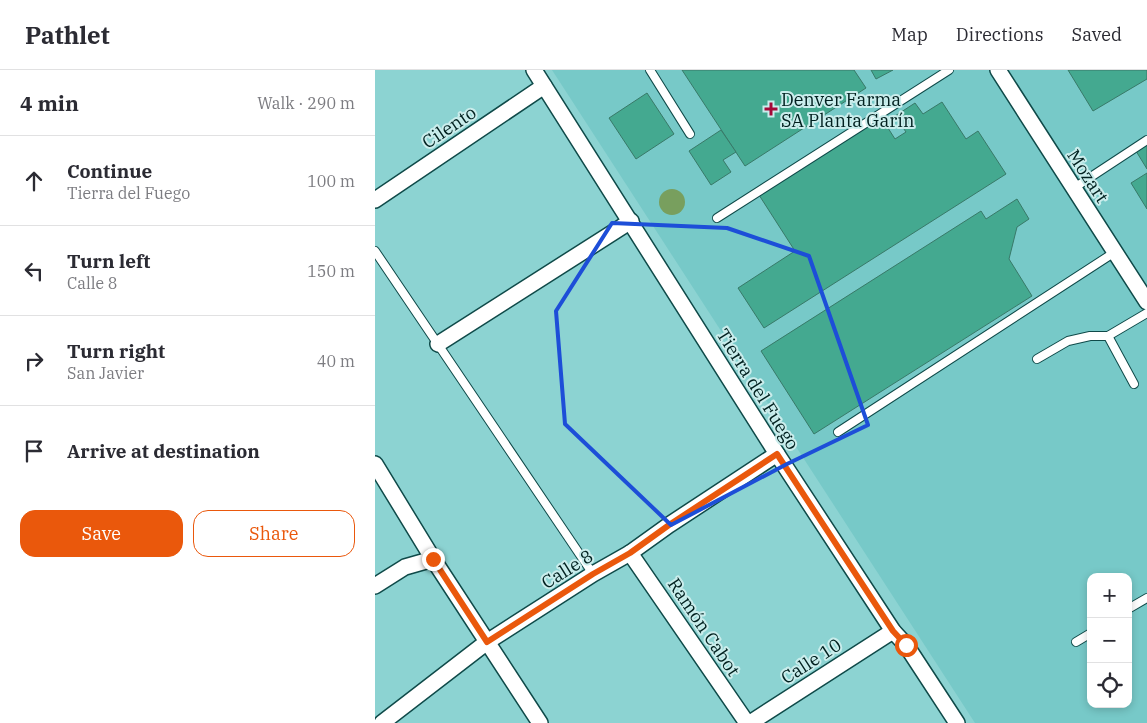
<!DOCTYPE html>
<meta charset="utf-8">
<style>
body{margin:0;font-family:"IBM Plex Serif",serif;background:#f7f7f7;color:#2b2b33}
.controls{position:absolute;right:15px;bottom:15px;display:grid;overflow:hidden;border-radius:10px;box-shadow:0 2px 8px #0003}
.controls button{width:45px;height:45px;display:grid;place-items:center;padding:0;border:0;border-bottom:1px solid #e1e1e2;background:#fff;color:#2b2b33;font:25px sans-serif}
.stop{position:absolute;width:15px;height:15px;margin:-11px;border:4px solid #ea580c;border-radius:50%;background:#fff}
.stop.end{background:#ea580c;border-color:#fff;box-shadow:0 1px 5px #0008}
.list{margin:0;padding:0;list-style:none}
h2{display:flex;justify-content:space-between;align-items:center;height:65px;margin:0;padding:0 20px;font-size:21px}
h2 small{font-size:16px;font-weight:400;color:#7c7c81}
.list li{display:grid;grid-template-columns:32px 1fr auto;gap:15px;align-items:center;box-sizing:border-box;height:90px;padding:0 20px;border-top:1px solid #e1e1e2}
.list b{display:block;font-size:19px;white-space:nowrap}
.list p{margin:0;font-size:16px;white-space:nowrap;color:#7c7c81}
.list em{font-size:16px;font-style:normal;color:#7c7c81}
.actions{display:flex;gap:10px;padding:15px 20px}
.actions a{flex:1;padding:11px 0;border:1px solid #ea580c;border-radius:15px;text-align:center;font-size:18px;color:#ea580c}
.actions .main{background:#ea580c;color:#fff}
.icon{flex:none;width:28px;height:28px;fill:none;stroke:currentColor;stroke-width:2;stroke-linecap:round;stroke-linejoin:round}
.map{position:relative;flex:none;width:772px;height:653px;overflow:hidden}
header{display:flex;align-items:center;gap:30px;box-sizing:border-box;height:70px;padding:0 25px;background:#fff;border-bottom:1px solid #e1e1e2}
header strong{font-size:24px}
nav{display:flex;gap:28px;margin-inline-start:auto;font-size:18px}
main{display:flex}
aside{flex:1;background:#fff}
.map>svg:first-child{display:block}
.built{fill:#77c9c8;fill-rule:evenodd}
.water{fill:#789f5e}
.building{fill:#44a990;stroke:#387968}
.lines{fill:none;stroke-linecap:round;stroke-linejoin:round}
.service-casing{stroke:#0f4a49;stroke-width:10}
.minor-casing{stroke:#0f4a49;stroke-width:18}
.service{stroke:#fff;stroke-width:8}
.minor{stroke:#fff;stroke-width:15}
.route{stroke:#ea580c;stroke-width:6}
.marked{fill:none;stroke:#1d4ed8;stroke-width:4;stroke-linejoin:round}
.poi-dot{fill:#a40838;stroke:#caedec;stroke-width:2}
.labels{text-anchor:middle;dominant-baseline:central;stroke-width:4;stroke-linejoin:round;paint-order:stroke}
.poi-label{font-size:18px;fill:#01201f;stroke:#caedec;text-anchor:start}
.street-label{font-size:18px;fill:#01201f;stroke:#caedec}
</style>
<header>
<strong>Pathlet</strong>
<nav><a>Map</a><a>Directions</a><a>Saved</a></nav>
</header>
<main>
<aside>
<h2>4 min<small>Walk · 290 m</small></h2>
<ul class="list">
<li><svg class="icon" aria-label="ahead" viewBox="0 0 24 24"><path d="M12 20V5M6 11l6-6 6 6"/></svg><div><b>Continue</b><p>Tierra del Fuego</p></div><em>100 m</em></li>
<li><svg class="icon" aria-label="left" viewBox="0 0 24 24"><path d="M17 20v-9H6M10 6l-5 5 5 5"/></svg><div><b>Turn left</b><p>Calle 8</p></div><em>150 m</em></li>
<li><svg class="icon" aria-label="right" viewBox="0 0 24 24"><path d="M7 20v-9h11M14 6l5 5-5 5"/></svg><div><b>Turn right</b><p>San Javier</p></div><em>40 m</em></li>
<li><svg class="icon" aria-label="arrive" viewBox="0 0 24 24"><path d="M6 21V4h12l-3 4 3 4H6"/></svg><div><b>Arrive at destination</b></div></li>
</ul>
<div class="actions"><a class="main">Save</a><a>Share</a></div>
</aside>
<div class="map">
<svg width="772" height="653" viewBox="0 0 772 653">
<rect width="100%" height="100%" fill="#8cd3d2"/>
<path class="built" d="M177,0H772V653H600ZM716,507H753V634H716Z"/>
<circle class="water" cx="297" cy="132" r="13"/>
<g class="building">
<polygon points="307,0 479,0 491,18 370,96"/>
<polygon points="496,0 518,0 501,9"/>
<polygon points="693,0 772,0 772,9 718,41"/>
<polygon points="272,23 299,64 261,89 234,48"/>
<polygon points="567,32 591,69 603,61 631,104 389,258 363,218 420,181 384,125 506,47 520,69 531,62 520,46 540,33 548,44"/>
<polygon points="346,60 361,82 348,90 356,102 336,115 314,81"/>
<polygon points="772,74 772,99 761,81"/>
<polygon points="772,103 772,139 756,113"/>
<polygon points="642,129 654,149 642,157 634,189 657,226 439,364 386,281 606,141 611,149"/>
</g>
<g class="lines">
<defs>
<g id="service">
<polyline points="275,0 315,64"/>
<polyline points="699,118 772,70"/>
<polyline points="342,148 574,0"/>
<polyline points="0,181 218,504"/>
<polyline points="733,266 759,314"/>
<polyline points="662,289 693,271 715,266 733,266 772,243"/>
<polyline points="463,362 740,182"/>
<polyline points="753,539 772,528"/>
<polyline points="701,572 716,563"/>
</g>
<g id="minor">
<polyline points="159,0 402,384 518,561 531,575 582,653"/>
<polyline points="623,0 772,232"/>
<polyline points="0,130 169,16"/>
<polyline points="63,274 256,151"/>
<polyline points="0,394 58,489 165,653"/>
<polyline points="255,483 372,653"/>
<polyline points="0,516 30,497 58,489"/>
<polyline points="7,653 112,572 218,504 255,483 294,455 402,384"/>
<polyline points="375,653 518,561"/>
</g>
</defs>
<use href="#service" class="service-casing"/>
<use href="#minor" class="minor-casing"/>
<use href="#service" class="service"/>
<use href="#minor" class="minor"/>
</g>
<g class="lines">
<polyline class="route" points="58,489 112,572 218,504 255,483 294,455 402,384 518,561 531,575"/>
</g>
<path class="marked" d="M237,153L352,158L434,186L493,355L412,394L296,455L190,354L181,241Z"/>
<path class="poi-dot" d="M393.5 31.5h5v5h5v5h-5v5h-5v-5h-5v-5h5z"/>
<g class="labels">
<g class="poi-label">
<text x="406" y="29">Denver Farma<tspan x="406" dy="21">SA Planta Garín</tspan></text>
</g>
<g class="street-label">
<text transform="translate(74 57) rotate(-34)">Cilento</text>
<text transform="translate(713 106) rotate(57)">Mozart</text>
<text transform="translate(383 319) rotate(58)">Tierra del Fuego</text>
<text transform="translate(192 499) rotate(-32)">Calle 8</text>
<text transform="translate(329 557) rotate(56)">Ramón Cabot</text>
<text transform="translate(436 591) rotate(-33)">Calle 10</text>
</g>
</g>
</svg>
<div class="controls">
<button>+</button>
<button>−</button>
<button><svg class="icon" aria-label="locate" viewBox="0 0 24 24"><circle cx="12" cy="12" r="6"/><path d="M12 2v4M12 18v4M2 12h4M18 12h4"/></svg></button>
</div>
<div class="stop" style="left:531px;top:575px"></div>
<div class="stop end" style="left:58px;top:489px"></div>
</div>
</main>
